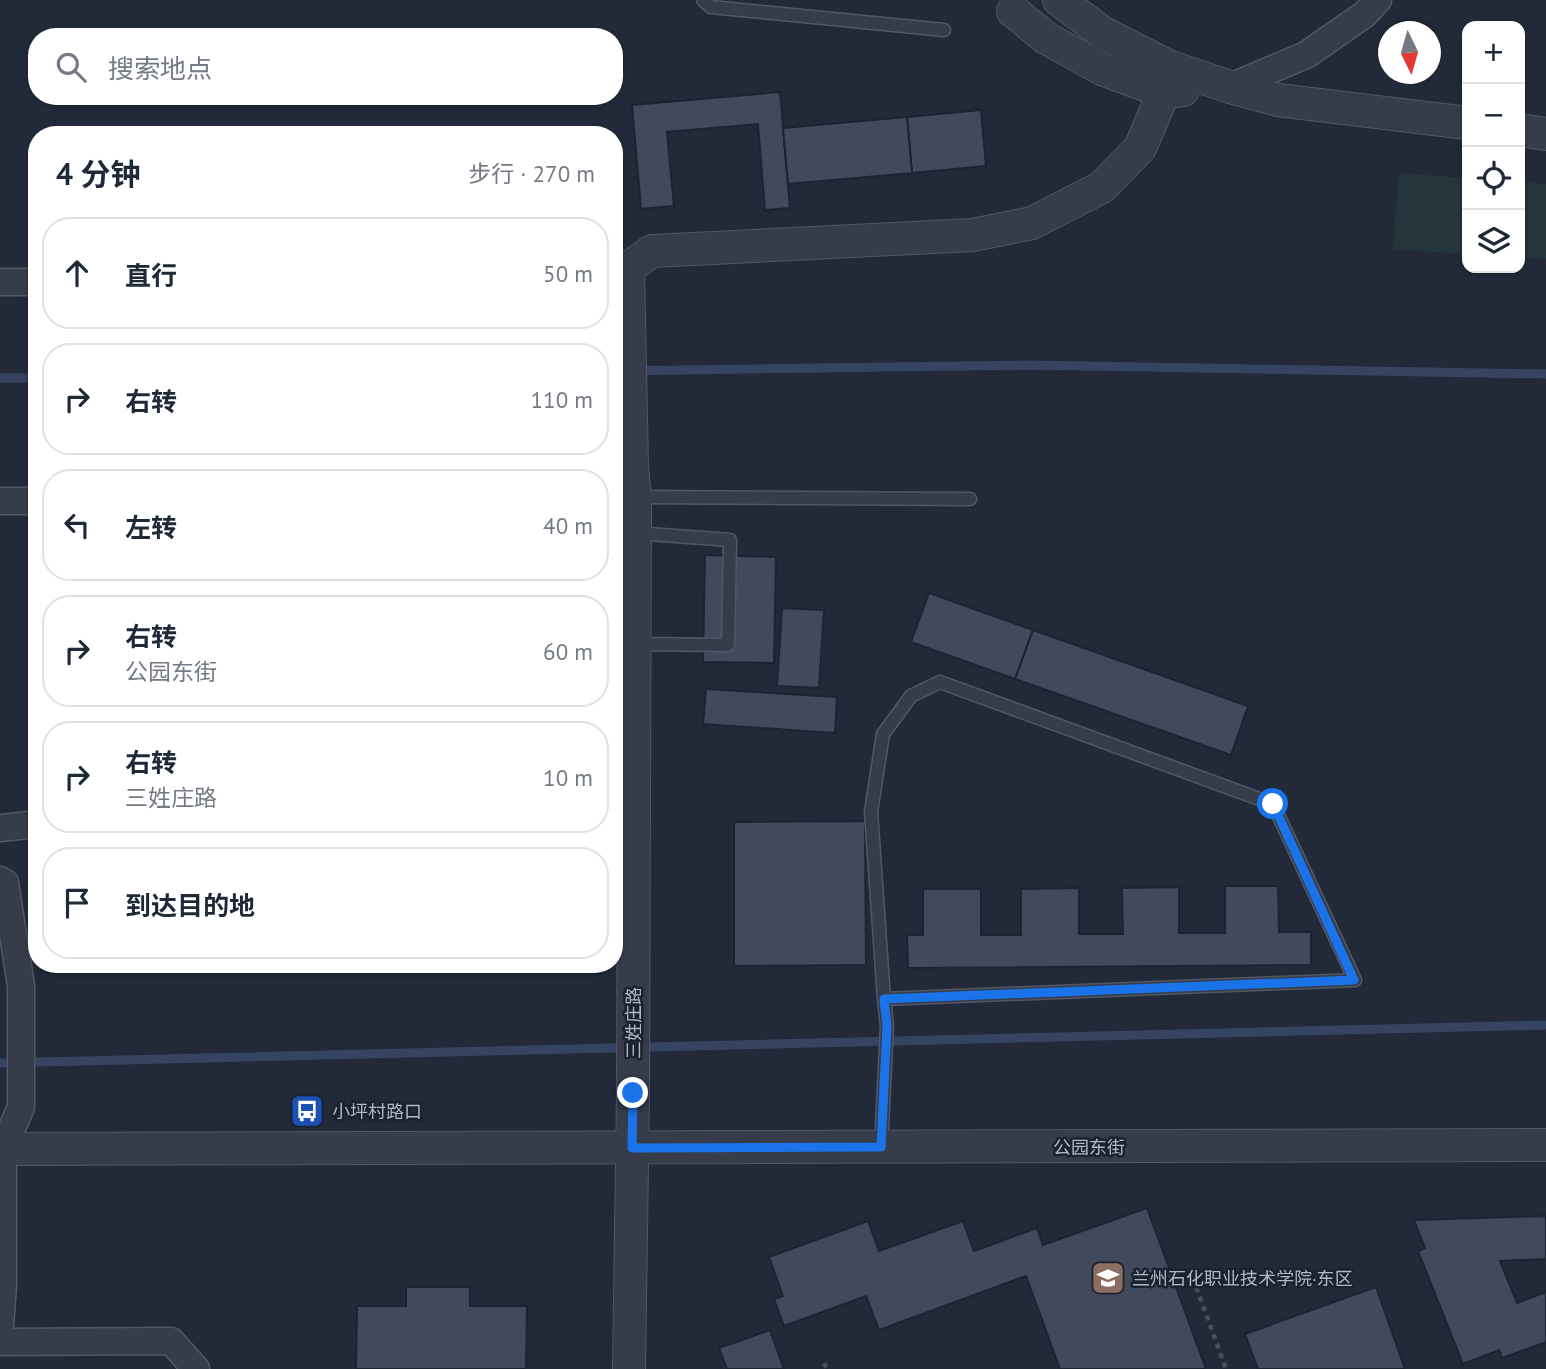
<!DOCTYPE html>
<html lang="zh">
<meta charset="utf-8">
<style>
body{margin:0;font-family:"PT Sans","Noto Sans SC",sans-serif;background:#f2f2f3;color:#1f2937}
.controls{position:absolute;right:21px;top:21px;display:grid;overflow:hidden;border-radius:14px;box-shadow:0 2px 5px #0004}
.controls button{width:63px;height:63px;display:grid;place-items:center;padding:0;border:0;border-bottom:2px solid #e0e1e3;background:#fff;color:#1f2937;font:35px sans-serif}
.compass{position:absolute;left:1378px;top:21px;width:63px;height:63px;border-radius:50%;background:#fff;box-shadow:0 2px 5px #0004;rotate:175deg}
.stop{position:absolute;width:21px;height:21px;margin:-16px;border:5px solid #1a73e8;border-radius:50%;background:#fff}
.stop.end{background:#1a73e8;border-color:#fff;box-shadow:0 2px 7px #0008}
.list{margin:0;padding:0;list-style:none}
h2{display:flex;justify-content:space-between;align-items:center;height:91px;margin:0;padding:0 28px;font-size:30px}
h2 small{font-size:23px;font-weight:400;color:#747a83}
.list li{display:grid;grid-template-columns:46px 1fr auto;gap:21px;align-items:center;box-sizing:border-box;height:112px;margin:0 14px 14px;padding:0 14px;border:2px solid #e0e1e3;border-radius:28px}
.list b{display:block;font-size:26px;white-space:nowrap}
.list p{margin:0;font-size:23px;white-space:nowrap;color:#747a83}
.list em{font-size:23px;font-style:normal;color:#747a83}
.icon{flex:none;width:38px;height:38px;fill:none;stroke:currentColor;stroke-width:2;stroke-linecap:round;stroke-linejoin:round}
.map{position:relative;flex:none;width:1546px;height:1369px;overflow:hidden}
.search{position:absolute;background:#fff;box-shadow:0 2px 5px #0004;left:28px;top:28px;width:595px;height:77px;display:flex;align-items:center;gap:18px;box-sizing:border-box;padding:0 24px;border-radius:28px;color:#747a83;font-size:26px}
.panel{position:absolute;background:#fff;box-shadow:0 2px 5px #0004;left:28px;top:126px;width:595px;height:847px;border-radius:28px}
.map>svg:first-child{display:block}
.green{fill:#24363b}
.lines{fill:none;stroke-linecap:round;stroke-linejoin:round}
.stream{stroke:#364361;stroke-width:9}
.building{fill:#41495c;stroke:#1d2331;stroke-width:2}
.service-casing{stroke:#515765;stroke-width:15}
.minor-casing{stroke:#515765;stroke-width:29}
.tertiary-casing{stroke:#515765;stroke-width:34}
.path{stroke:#425358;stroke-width:4.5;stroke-dasharray:5 5;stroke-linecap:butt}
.service{stroke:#363c4a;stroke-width:12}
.minor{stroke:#363c4a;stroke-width:26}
.tertiary{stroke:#363c4a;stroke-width:32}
.route{stroke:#1a73e8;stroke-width:9}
.labels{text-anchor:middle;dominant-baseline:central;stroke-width:5;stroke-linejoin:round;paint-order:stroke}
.street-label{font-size:18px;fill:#b1b7c6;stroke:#1b212f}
.poi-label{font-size:18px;fill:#b1b7c6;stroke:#1b212f;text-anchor:start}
</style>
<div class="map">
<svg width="1546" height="1369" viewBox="0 0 1546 1369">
<rect width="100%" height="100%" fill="#222a3a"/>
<g class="green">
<polygon points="1399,173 1467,178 1467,254 1393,249"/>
<polygon points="1520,182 1546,184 1546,259 1520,257"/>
</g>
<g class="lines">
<g class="stream">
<polyline points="614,371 1028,365 1546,374"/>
<polyline points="0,378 37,378"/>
<polyline points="0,1063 1546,1025"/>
</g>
</g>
<g class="building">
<polygon points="780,92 790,208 765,210 758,124 667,132 674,206 641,209 632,105"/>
<polygon points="981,110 986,166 912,173 907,117"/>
<polygon points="907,117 912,173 788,184 783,128"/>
<polygon points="705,555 776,557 774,663 703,662"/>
<polygon points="929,593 1033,630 1015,679 911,642"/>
<polygon points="782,608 824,610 819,688 777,686"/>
<polygon points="1033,630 1248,706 1231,755 1015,679"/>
<polygon points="706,689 837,697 835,733 703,724"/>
<polygon points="865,821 866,965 734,966 734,822"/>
<polygon points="1225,886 1278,886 1279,932 1311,932 1311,965 908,968 907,935 923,935 923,889 981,889 981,935 1021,935 1021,889 1079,888 1079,934 1123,934 1122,888 1179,887 1179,933 1225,933"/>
<polygon points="1147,1208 1206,1369 1060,1369 1026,1276 879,1330 866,1296 784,1326 774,1299 783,1296 769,1257 868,1221 879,1251 963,1221 974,1251 1037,1228 1043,1245"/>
<polygon points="1546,1216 1546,1259 1500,1261 1517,1303 1546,1292 1546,1342 1502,1358 1499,1350 1463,1364 1418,1251 1425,1248 1414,1220"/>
<polygon points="406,1287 470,1287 470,1306 527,1306 526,1369 356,1369 357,1306 406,1306"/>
<polygon points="1376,1287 1405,1369 1258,1369 1245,1334"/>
<polygon points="770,1330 784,1369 727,1369 719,1348"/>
</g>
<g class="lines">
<defs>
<g id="service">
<polyline points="703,0 711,7 944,30"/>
<polyline points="635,497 970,499"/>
<polyline points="635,644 728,645 730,540 635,533"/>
<polyline points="881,1147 887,1026 884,999 871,812 883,734 911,696 940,682 1273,804 1355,980 884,999"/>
</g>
<g id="minor">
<polyline points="1230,87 1306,55 1365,14 1378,0"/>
<polyline points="0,282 37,282"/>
<polyline points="0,501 37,501"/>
<polyline points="0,828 37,824"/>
<polyline points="0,880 5,883 21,986 21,1107 3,1149 3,1286 0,1325"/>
<polyline points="0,1342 171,1341 196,1369"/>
</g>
<g id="tertiary">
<polyline points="1059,0 1103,33 1168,66 1230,87 1278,100 1467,123"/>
<polyline points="1013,11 1046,38 1102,69 1164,92 1183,90"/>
<polyline points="1520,130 1546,134"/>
<polyline points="0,1149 1546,1145"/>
<polyline points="629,1369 633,1093 635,497 632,468 628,268 652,251 973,235 1032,223 1102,187 1140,148 1164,92 1168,66"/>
</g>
</defs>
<use href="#service" class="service-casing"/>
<use href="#minor" class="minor-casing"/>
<use href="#tertiary" class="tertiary-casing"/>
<g class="path">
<polyline points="1193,1278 1226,1369"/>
<polyline points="824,1363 827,1369"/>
</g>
<use href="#service" class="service"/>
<use href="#minor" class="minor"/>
<use href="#tertiary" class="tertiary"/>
</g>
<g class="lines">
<polyline class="route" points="633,1093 632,1148 881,1147 887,1026 884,999 1354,980 1273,804"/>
</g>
<defs>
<symbol id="bus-square" viewBox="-11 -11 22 22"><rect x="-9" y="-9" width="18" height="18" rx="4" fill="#1a4fb4" stroke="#1b212f"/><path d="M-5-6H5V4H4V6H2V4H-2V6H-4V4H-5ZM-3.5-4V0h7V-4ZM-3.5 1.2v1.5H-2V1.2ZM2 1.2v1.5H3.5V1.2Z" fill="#fff"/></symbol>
<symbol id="university-square" viewBox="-11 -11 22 22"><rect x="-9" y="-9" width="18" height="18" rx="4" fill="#8d6e63" stroke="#1b212f"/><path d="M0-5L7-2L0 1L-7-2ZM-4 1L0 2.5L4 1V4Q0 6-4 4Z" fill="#fff"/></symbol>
</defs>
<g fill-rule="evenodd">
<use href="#bus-square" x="288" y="1092" width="38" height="38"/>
<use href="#university-square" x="1089" y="1259" width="38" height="38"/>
</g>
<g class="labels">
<g class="street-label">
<text transform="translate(633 1023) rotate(-90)">三姓庄路</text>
<text x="1089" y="1147">公园东街</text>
</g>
<g class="poi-label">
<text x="332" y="1111">小坪村路口</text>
<text x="1132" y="1278">兰州石化职业技术学院·东区</text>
</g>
</g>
</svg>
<div class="controls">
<button>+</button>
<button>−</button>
<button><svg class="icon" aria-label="locate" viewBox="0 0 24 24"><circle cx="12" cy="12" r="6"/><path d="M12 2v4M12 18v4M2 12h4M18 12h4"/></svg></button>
<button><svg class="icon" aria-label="layers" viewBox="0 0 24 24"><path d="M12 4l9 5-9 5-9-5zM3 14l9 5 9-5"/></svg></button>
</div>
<svg class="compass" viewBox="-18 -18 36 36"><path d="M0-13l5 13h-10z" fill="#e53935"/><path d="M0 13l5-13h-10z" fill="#747a83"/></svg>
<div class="stop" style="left:1273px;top:804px"></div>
<div class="stop end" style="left:633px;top:1093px"></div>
<div class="search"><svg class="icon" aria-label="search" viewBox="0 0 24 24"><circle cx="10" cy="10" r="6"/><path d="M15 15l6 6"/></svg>搜索地点</div>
<section class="panel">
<h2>4 分钟<small>步行 · 270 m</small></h2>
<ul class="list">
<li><svg class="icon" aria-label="ahead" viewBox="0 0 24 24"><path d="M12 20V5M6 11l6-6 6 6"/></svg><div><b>直行</b></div><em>50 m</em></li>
<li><svg class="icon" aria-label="right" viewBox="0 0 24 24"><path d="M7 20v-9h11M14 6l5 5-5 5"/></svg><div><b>右转</b></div><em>110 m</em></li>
<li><svg class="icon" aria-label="left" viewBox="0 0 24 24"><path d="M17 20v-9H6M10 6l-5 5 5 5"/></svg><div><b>左转</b></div><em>40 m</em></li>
<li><svg class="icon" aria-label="right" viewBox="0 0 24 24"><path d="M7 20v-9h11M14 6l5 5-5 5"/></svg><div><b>右转</b><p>公园东街</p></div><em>60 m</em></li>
<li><svg class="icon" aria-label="right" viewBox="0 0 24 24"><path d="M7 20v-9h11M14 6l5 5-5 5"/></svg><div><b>右转</b><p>三姓庄路</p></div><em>10 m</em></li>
<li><svg class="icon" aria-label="arrive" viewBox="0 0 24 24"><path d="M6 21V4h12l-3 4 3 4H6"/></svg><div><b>到达目的地</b></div></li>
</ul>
</section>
</div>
